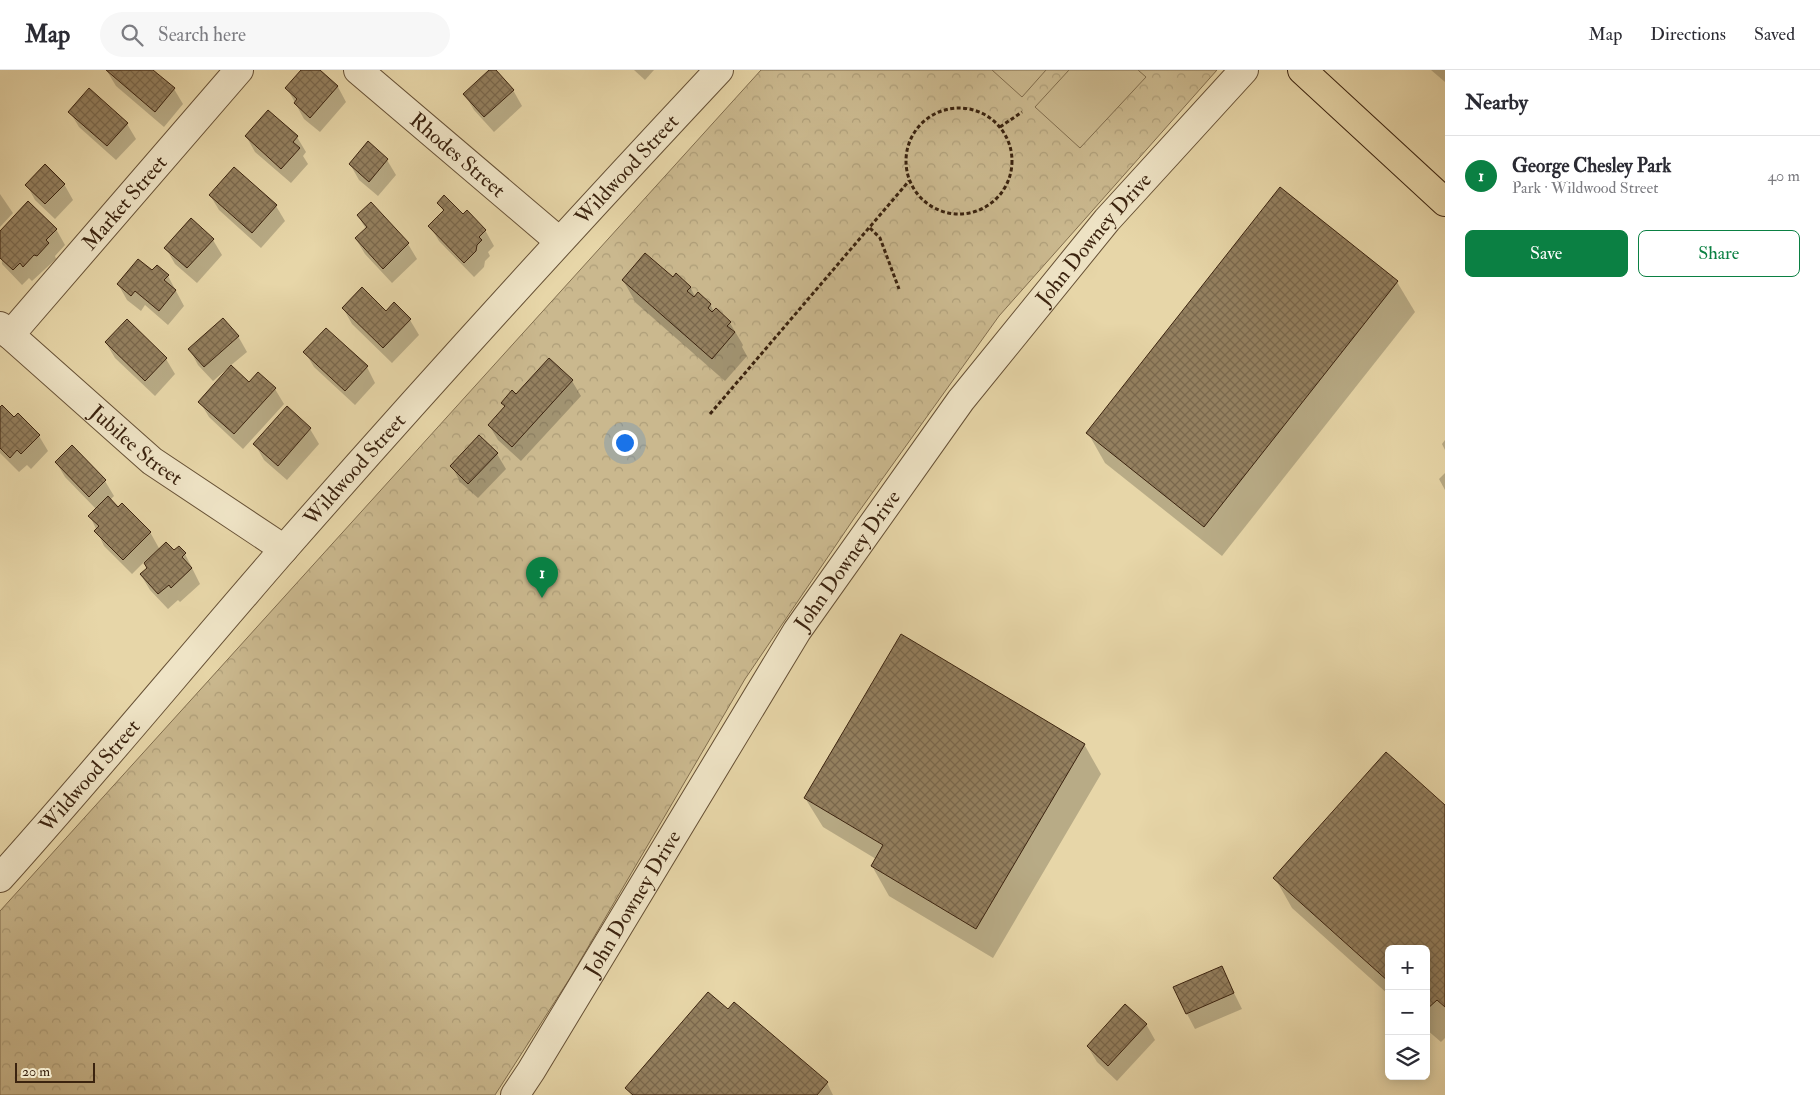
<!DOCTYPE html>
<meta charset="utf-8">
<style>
body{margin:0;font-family:"IM FELL Double Pica",serif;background:#f7f7f7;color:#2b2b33}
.controls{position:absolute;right:15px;bottom:15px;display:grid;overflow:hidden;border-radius:8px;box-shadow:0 2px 12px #0003}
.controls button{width:45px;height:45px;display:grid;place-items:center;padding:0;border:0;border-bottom:1px solid #e1e1e2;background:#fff;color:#2b2b33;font:25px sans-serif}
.scale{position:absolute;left:15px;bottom:12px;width:80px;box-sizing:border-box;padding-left:5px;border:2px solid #3b230f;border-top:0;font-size:14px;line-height:18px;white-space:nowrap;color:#3b230f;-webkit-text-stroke:4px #efe4c6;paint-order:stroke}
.you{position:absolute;left:624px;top:372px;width:18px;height:18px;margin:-12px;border:4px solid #fff;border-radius:50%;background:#1a73e8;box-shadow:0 0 0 8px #1a73e833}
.badge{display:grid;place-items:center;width:32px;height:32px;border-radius:50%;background:#0b8043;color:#fff;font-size:16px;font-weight:700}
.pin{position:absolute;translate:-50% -41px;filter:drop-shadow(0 1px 2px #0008)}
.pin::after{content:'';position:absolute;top:26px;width:18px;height:15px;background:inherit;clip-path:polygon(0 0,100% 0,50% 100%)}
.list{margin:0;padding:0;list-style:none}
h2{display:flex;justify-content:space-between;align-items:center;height:65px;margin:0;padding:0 20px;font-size:21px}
h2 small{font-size:16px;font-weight:400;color:#7c7c81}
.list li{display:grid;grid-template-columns:32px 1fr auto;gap:15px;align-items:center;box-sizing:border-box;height:80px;padding:0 20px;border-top:1px solid #e1e1e2}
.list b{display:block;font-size:19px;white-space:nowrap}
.list p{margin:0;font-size:16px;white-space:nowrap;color:#7c7c81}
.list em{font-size:16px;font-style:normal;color:#7c7c81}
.actions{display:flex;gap:10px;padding:15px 20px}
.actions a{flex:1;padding:11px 0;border:1px solid #0b8043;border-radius:8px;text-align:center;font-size:18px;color:#0b8043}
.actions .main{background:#0b8043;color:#fff}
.icon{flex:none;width:28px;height:28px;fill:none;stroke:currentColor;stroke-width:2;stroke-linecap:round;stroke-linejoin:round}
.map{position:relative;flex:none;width:1445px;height:1025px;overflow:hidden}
header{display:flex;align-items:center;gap:30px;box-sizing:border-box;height:70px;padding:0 25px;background:#fff;border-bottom:1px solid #e1e1e2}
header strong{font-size:24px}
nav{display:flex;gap:28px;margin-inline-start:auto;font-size:18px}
.search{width:350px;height:45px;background:#f7f7f7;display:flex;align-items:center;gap:12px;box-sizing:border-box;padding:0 18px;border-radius:28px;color:#7c7c81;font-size:19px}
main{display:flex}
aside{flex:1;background:#fff}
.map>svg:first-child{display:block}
.park{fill:url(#park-crowns);stroke:#826e4e}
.pitch{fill:#cab88e;stroke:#826e4e}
.shadow{fill:#0003}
.building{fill:url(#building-cross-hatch);stroke:#3b230f}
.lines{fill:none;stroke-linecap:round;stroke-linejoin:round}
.minor-casing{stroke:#665035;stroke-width:30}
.major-casing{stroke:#3b230f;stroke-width:30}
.path{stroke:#3b230f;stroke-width:3;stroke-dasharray:4 2.5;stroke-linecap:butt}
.minor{stroke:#efe4c6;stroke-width:28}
.major{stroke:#e7d6a8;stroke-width:28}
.labels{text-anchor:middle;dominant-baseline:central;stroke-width:4;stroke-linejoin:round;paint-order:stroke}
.street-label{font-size:21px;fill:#3b230f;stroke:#efe4c6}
</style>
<header>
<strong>Map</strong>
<div class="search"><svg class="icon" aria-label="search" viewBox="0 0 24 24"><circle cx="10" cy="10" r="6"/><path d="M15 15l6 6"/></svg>Search here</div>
<nav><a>Map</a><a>Directions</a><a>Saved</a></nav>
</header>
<main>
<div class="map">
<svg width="1445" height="1025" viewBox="0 0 1445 1025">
<defs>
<pattern id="park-crowns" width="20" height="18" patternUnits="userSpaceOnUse" patternTransform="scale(1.25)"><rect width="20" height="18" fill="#cab88e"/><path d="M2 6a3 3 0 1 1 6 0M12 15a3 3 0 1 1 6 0" fill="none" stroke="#ae9e79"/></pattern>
<pattern id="building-cross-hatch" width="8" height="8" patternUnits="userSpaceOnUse" patternTransform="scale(1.25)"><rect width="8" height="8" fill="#94805f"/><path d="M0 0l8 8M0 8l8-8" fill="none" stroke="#7a684d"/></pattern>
</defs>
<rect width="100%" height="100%" fill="#e7d6a8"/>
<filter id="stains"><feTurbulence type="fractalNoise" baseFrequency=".004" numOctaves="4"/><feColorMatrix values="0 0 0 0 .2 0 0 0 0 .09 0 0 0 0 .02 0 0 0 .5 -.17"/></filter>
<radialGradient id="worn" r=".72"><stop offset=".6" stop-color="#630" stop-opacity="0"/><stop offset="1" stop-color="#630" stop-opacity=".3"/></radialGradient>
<polygon class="park" points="761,0 1217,0 999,246 855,447 745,609 570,908 495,1025 0,1025 0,841"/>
<g class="pitch">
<polygon points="992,0 1046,0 1022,27"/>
<polygon points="1069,0 1138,0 1146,7 1080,78 1035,37"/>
</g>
<g class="shadow">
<polygon points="151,0 174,19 183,34 164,57 116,16 107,1"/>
<polygon points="303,0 318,0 338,17 346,32 320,62 304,49 287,18"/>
<polygon points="491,0 494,0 513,20 522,36 494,62 474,40 465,25"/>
<polygon points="634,0 654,0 645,10"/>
<polygon points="1431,0 1445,0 1445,12"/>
<polygon points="268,41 297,67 306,82 303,86 308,94 291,113 255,82 246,66"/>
<polygon points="70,42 127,54 136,69 116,90 79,57"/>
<polygon points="368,73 387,90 396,105 378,126 359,110 350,94"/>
<polygon points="64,114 73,130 55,149 35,130 27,115"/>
<polygon points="1280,119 1397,212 1415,242 1222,486 1105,393 1088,363"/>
<polygon points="0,124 13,143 0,157"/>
<polygon points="210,125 276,136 285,151 261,178 219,140"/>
<polygon points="438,133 485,160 494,176 488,182 490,186 485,191 484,197 474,207 439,171 430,156 444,142"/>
<polygon points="371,134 408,174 417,189 392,213 365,184 356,169 366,159 358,146"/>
<polygon points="56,159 65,175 55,186 56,189 32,211 29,208 22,215 2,194 0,163"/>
<polygon points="213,170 222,185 197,213 175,194 166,178"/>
<polygon points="152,202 168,206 184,236 168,255 145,235 141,241 127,230 118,214"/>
<polygon points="673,209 690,217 695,226 710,234 714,242 730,253 743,275 742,277 747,286 725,311 636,233 623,210"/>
<polygon points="394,234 410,250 419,265 392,293 352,254 343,238 386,242"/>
<polygon points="127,251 166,289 175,304 155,326 115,288 106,273"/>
<polygon points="238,266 247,282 230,296 249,314 275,319 284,334 243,379 209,347 200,332 229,300 227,299 213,311 198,295 190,280"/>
<polygon points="305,282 367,297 375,313 355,335 314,297"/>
<polygon points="572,311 581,326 521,391 498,370 489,355 505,338 503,333 516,326"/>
<polygon points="287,338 310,359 319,374 287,410 264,390 255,374"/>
<polygon points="0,339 39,366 48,381 31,399 27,395 19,402 0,383"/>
<polygon points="1445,370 1445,380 1442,374"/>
<polygon points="497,384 506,399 478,428 460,412 452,396"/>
<polygon points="56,392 105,411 114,426 110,430 150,462 160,480 185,484 200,514 180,532 178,530 168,539 150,520 141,505 148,498 144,492 132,504 104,476 90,446 97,440 65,407"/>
<polygon points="1445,403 1445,420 1439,409"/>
<polygon points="1084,674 1101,704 993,888 889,826 872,796 876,789 823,757 805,728"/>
<polygon points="1445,736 1445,968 1441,972 1426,959 1426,879 1389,879 1389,925 1292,838 1275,808"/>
<polygon points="1221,897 1242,939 1195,959 1187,944"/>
<polygon points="728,941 827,1013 833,1025 631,1025 627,1018"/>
<polygon points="1146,954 1155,970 1117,1011 1097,992 1088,977"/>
</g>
<g class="building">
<polygon points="106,0 153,0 175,18 155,42"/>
<polygon points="301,0 320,0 338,16 310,48 294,33 297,29 285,18"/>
<polygon points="489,0 496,0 514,20 484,47 463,24"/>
<polygon points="89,18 128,53 107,76 68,42"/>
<polygon points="268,40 298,66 293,72 300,78 281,99 245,66"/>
<polygon points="368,71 388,89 369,112 349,94"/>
<polygon points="45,94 65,114 45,134 25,115"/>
<polygon points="234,97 277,135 252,163 209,125"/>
<polygon points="1280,117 1398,211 1204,457 1086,363"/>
<polygon points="444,125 463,144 467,140 486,160 479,167 482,170 477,175 476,181 464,193 428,156 444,140 437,133"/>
<polygon points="28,131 57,159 46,170 49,173 37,186 34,185 23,197 20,193 13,200 0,188 0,161"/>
<polygon points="371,132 409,173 383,199 355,168 367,157 357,145"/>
<polygon points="191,148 214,169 187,198 164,178"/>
<polygon points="645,183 673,207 676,203 691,217 687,221 694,227 698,222 711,234 708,238 712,242 716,238 731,252 727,256 735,262 712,289 622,210"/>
<polygon points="138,189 152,200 157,195 169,205 164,210 176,220 159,241 135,221 131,226 117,214"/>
<polygon points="362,217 386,241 394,232 411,249 383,278 342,238"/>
<polygon points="223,248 239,266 204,297 188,279"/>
<polygon points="127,249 167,288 145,311 105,272"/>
<polygon points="326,258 368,296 345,321 303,282"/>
<polygon points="549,288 573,310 512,377 488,355 505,336 501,333 512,320 516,324"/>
<polygon points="231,295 249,312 258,302 276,318 234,364 198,332"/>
<polygon points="2,335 14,347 18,343 40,365 21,384 17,380 10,388 0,378 0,337"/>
<polygon points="287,336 311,358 278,396 253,374"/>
<polygon points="479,365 498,383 468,414 450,396"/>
<polygon points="72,375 106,410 89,427 55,392"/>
<polygon points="108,426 118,437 122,433 151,462 123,490 94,461 99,456 88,446"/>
<polygon points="166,472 174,480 179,476 186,483 182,487 192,498 171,518 169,515 158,524 140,504 147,498 144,493"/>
<polygon points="901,564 1085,674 976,859 871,796 883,775 804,728"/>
<polygon points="1386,682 1445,735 1445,937 1437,930 1426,940 1426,879 1389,879 1389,912 1273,808"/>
<polygon points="1222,896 1234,923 1186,944 1173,917"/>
<polygon points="708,922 728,939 734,932 828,1012 817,1025 633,1025 625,1018"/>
<polygon points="1125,934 1147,954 1108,996 1087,976"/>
</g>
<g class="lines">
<defs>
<g id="minor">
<path id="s1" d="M358,0L559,171"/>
<path id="s2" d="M0,256L152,391L284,479"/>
<path id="s3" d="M10,265L239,0"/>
<path id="s4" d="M0,808C97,700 189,588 284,479C426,317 572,157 719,0"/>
<path id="s5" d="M515,1025L531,1001L797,561L961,330L1107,150L1244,0"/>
</g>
<polyline id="major" points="1302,0 1445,132"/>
</defs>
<use href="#minor" class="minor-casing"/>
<use href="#major" class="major-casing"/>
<g class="path">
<circle cx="959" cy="91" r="53"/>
<polyline points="1000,57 1022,42"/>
<polyline points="870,158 880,168 899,219"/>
<polyline points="710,344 909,111"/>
</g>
<use href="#minor" class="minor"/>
<use href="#major" class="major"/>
</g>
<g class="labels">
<g class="street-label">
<text stroke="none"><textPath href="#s1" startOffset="131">Rhodes Street</textPath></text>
<text stroke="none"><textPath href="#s4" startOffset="946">Wildwood Street</textPath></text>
<text stroke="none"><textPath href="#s3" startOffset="175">Market Street</textPath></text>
<text stroke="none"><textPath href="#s5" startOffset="1035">John Downey Drive</textPath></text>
<text stroke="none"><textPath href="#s2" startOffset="181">Jubilee Street</textPath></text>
<text stroke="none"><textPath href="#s4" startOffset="541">Wildwood Street</textPath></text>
<text stroke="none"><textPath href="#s5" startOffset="630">John Downey Drive</textPath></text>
<text stroke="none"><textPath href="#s4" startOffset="136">Wildwood Street</textPath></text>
<text stroke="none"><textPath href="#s5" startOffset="225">John Downey Drive</textPath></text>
</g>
</g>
<rect width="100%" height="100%" filter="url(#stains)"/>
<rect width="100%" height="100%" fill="url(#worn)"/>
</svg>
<div class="controls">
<button>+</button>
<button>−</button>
<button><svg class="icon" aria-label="layers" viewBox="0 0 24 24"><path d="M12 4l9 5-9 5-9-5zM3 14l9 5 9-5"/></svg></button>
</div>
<div class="scale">20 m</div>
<div class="you"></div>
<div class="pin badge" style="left:542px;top:528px">1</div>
</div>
<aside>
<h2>Nearby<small></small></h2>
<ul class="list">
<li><span class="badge">1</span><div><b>George Chesley Park</b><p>Park · Wildwood Street</p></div><em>40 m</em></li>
</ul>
<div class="actions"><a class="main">Save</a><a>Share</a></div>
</aside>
</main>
